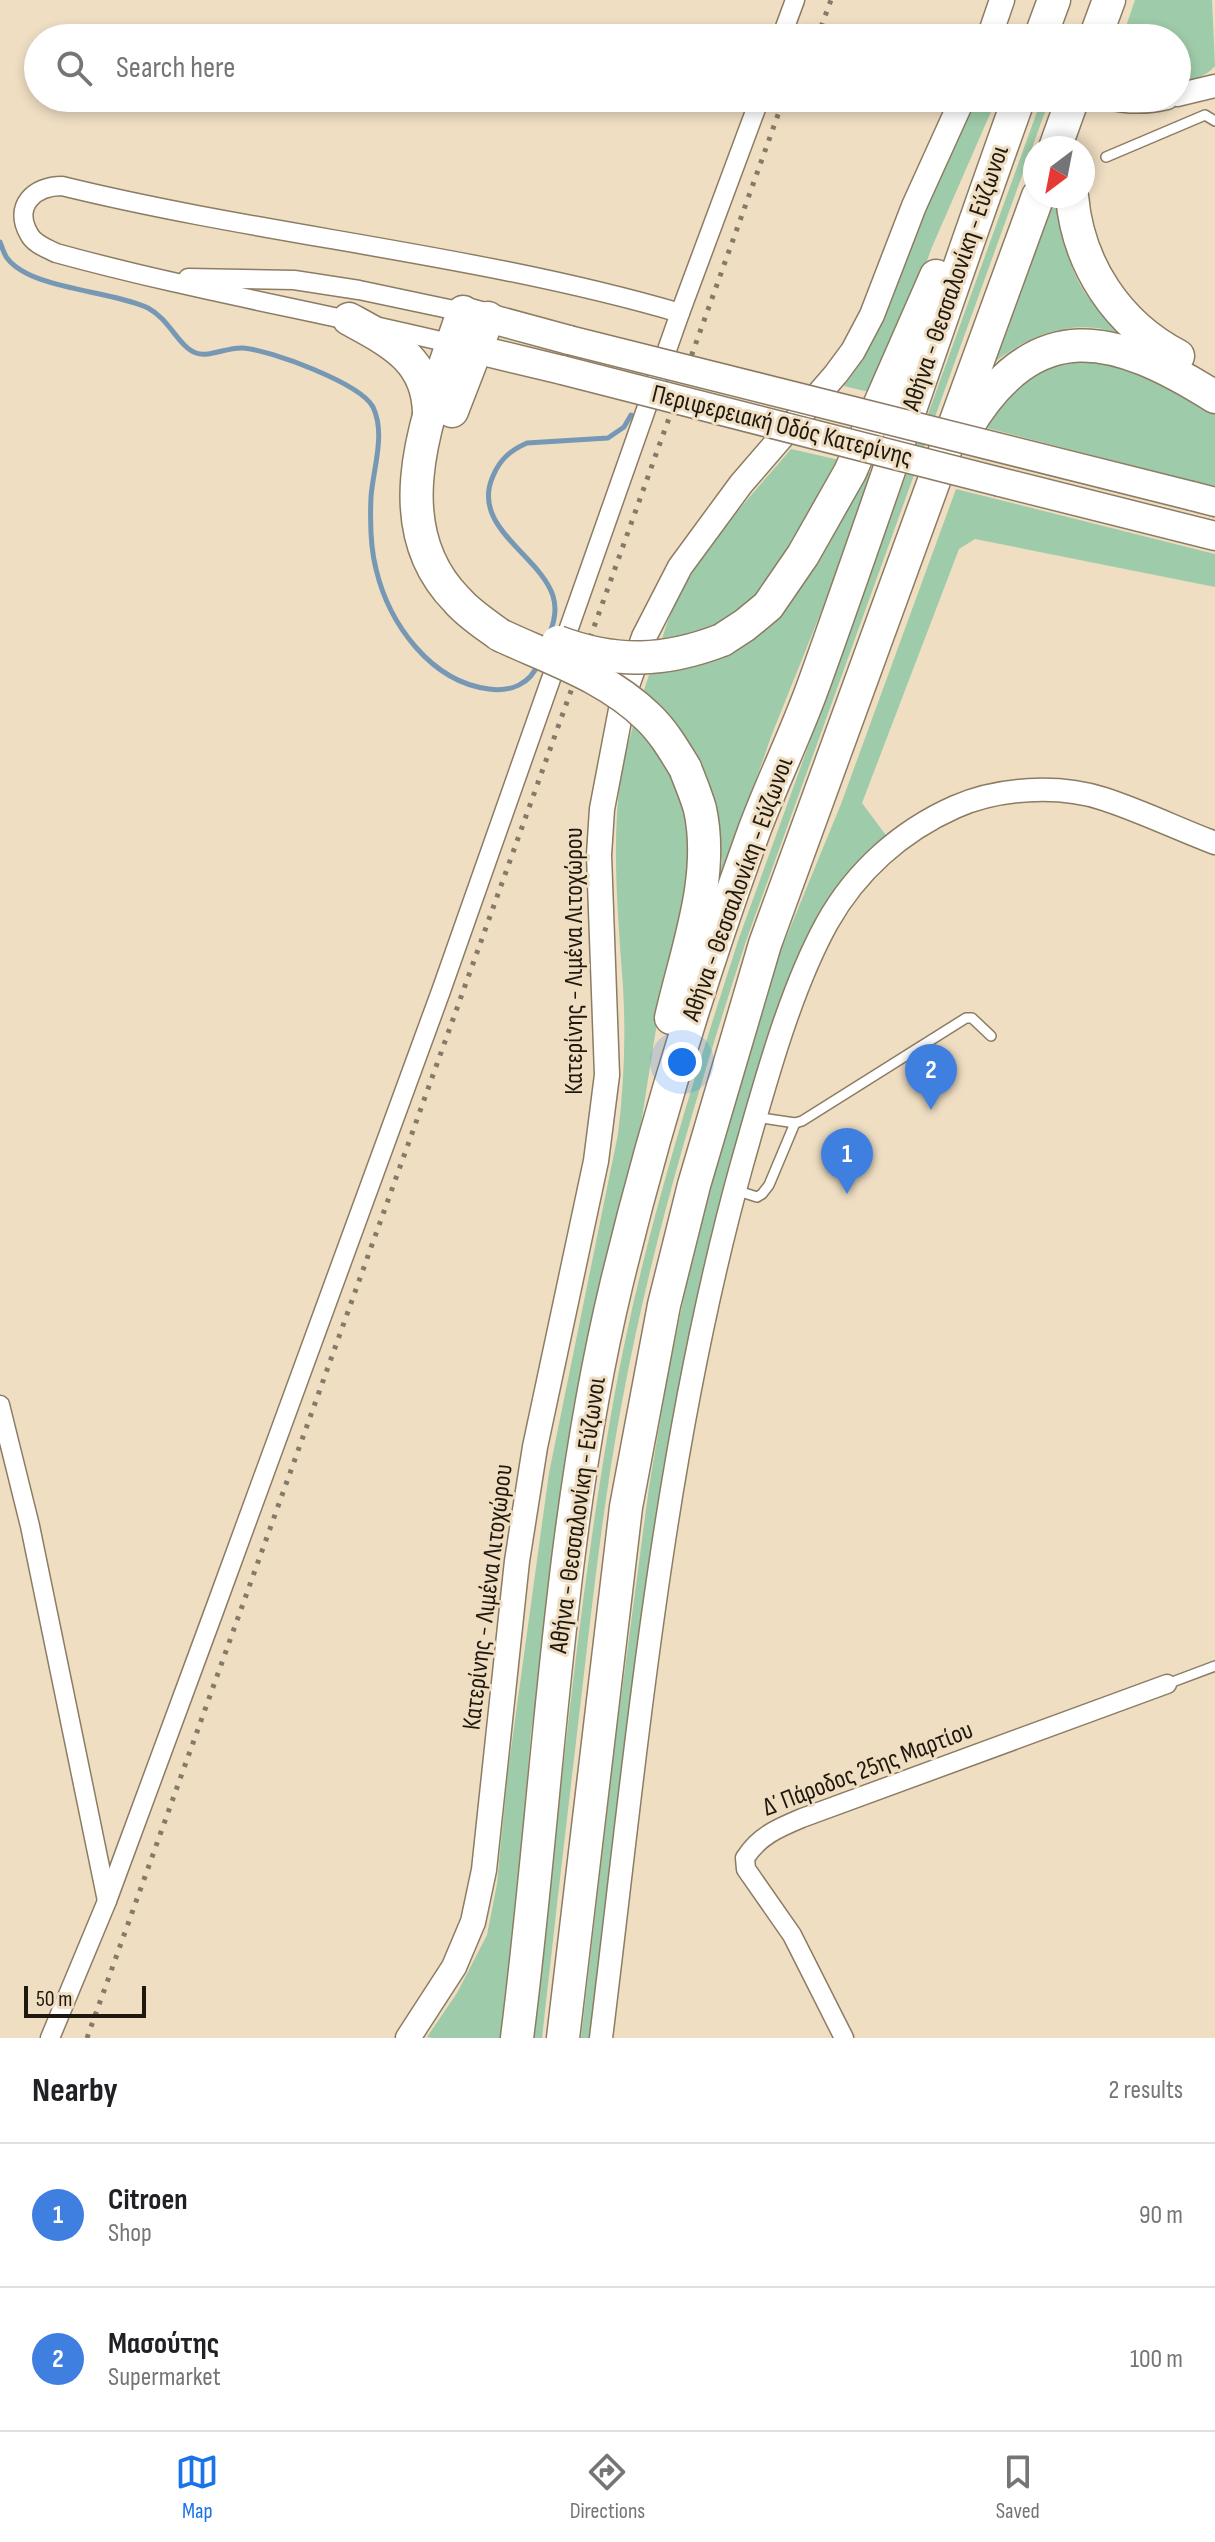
<!DOCTYPE html>
<meta charset="utf-8">
<style>
body{margin:0;font-family:"Sofia Sans Condensed",sans-serif;background:#f2f2f2;color:#202124}
.compass{position:absolute;left:1023px;top:136px;width:72px;height:72px;border-radius:50%;background:#fff;box-shadow:0 4px 12px #0003;rotate:212deg}
.scale{position:absolute;left:24px;bottom:20px;width:122px;box-sizing:border-box;padding-left:8px;border:4px solid #1e180e;border-top:0;font-size:22px;line-height:28px;white-space:nowrap;color:#1e180e;-webkit-text-stroke:6px #efdec2;paint-order:stroke}
.you{position:absolute;left:682px;top:1062px;width:28px;height:28px;margin:-20px;border:6px solid #fff;border-radius:50%;background:#1a73e8;box-shadow:0 0 0 12px #1a73e833}
.badge{display:grid;place-items:center;width:52px;height:52px;border-radius:50%;background:#1a73e8;color:#fff;font-size:26px;font-weight:700}
.pin{position:absolute;translate:-50% -66px;filter:drop-shadow(0 2px 4px #0008)}
.pin::after{content:'';position:absolute;top:42px;width:28px;height:24px;background:inherit;clip-path:polygon(0 0,100% 0,50% 100%)}
.list{margin:0;padding:0;list-style:none}
h2{display:flex;justify-content:space-between;align-items:center;height:104px;margin:0;padding:0 32px;font-size:34px}
h2 small{font-size:26px;font-weight:400;color:#757577}
.list li{display:grid;grid-template-columns:52px 1fr auto;gap:24px;align-items:center;box-sizing:border-box;height:144px;padding:0 32px;border-top:2px solid #e0e0e0}
.list b{display:block;font-size:30px;white-space:nowrap}
.list p{margin:0;font-size:26px;white-space:nowrap;color:#757577}
.list em{font-size:26px;font-style:normal;color:#757577}
.icon{flex:none;width:44px;height:44px;fill:none;stroke:currentColor;stroke-width:2;stroke-linecap:round;stroke-linejoin:round}
.map{position:relative;flex:none;width:1215px;height:2038px;overflow:hidden}
.search{position:absolute;background:#fff;box-shadow:0 4px 12px #0003;left:24px;right:24px;top:24px;height:88px;display:flex;align-items:center;gap:20px;box-sizing:border-box;padding:0 28px;border-radius:44px;color:#757577;font-size:30px}
.sheet{height:392px;background:#fff}
nav{display:flex;justify-content:space-around;align-items:center;box-sizing:border-box;height:112px;border-top:2px solid #e0e0e0;background:#fff;font-size:22px;color:#757577}
nav a{display:grid;justify-items:center;gap:4px}
nav .on{color:#1a73e8}
.map>svg:first-child{display:block}
.green{fill:#9ecba9}
.lines{fill:none;stroke-linecap:round;stroke-linejoin:round}
.stream{stroke:#7798b5;stroke-width:5}
.service-casing{stroke:#8c7c63;stroke-width:12}
.minor-casing{stroke:#8c7c63;stroke-width:21}
.tertiary-casing{stroke:#8c7c63;stroke-width:25}
.secondary-casing{stroke:#8c7c63;stroke-width:27}
.primary-casing{stroke:#8c7c63;stroke-width:31}
.motorway-casing{stroke:#8c7c63;stroke-width:35}
.service{stroke:#fff;stroke-width:9}
.minor{stroke:#fff;stroke-width:18}
.tertiary{stroke:#fff;stroke-width:22}
.secondary{stroke:#fff;stroke-width:24}
.primary{stroke:#fff;stroke-width:28}
.motorway{stroke:#fff;stroke-width:32}
.rail{stroke:#857a67;stroke-width:5;stroke-dasharray:4 8;stroke-linecap:butt}
.primary-bridge-casing{stroke:#8c7c63;stroke-width:31;stroke-linecap:butt}
.motorway-bridge-casing{stroke:#8c7c63;stroke-width:35;stroke-linecap:butt}
.primary-bridge{stroke:#fff;stroke-width:28}
.motorway-bridge{stroke:#fff;stroke-width:32}
.labels{text-anchor:middle;dominant-baseline:central;stroke-width:6;stroke-linejoin:round;paint-order:stroke}
.street-label{font-size:26px;fill:#1e180e;stroke:#efdec2}
</style>
<div class="map">
<svg width="1215" height="2038" viewBox="0 0 1215 2038">
<rect width="100%" height="100%" fill="#efdec2"/>
<g class="green">
<path d="M1135,0H1212L1215,66C1205,78 1191,80 1177,83V38H1122Z"/>
<polygon points="969,98 997,98 932,247 904,324 873,393 844,386 863,360 887,311"/>
<path d="M1042,98H1050L746,941C697,1093 651,1245 622,1402C603,1503 592,1606 580,1708C567,1818 554,1928 542,2038H533C558,1827 576,1613 613,1403C641,1245 690,1091 739,938Z"/>
<path d="M1050,196H1055C1061,232 1068,272 1091,301C1105,318 1127,332 1144,345C1129,338 1113,330 1097,328C1055,323 1019,342 988,367Z"/>
<polygon points="1095,352 1215,405 1215,487 983,427 1017,378"/>
<path d="M791,449L848,462L788,564L732,624L661,643C681,568 742,507 791,449Z"/>
<polygon points="866,471 876,475 772,734 715,896 722,861 714,812 668,715 644,690 649,675 712,661 746,639"/>
<polygon points="956,489 1215,554 1215,587 975,539 959,549 862,803 888,838 837,895 721,1215 592,2038 581,2038 616,1736 649,1487 668,1374 692,1258 712,1177 777,960 841,804"/>
<path d="M633,726L647,738L681,790L693,831L694,882L656,1029L640,1130L604,1274L531,1732L515,1927L502,2038H432L427,2037L457,1993L487,1935L497,1884L508,1771L549,1473L618,1134C624,1085 626,1036 623,987C618,916 611,844 621,773C623,757 629,742 633,726Z"/>
</g>
<g class="lines">
<g class="stream">
<path d="M0,242C2,247 4,254 7,258C31,290 111,290 148,308C169,319 179,347 196,353C208,358 227,347 243,348C270,350 360,383 373,407C386,434 373,469 371,497C370,520 370,546 376,569C389,624 431,682 489,689C511,692 530,684 538,664"/>
<path d="M550,632C555,620 557,609 553,596C540,555 470,527 493,476C500,459 511,450 527,443L608,438L624,427L631,415"/>
</g>
<defs>
<g id="service">
<polyline points="1106,157 1205,115 1215,121"/>
<polyline points="755,1117 795,1123 802,1121 966,1018 972,1018 991,1036"/>
<polyline points="735,1190 757,1197 762,1194 769,1185 795,1123"/>
<polyline points="1167,1684 1215,1666"/>
</g>
<g id="minor">
<polyline points="781,38 795,0"/>
<polyline points="188,278 294,280 359,290 463,312"/>
<path d="M453,344C321,312 187,289 56,253C46,248 34,244 29,234C13,206 34,186 62,186C266,236 478,254 680,313"/>
<polyline points="0,1405 30,1526 107,1901"/>
<polyline points="50,2038 107,1901 213,1614 441,991 680,313 760,98"/>
<path d="M844,2038L792,1935L746,1869L745,1858C759,1836 778,1828 802,1818L1167,1684"/>
</g>
<g id="tertiary">
<polyline points="1177,95 1215,86"/>
<path d="M1109,98C1129,103 1146,103 1167,98"/>
<path d="M601,2038C637,1746 663,1449 742,1164C764,1087 789,992 827,923C856,871 901,831 955,807C998,788 1058,784 1104,799C1141,811 1178,829 1215,843"/>
</g>
<g id="secondary">
<polyline points="989,38 1002,0"/>
<polyline points="408,2038 454,1967 473,1922 484,1870 517,1561 535,1447 596,1161 607,1075 599,855 602,809 624,694 644,637 680,567 741,484 836,374 853,351 872,315 914,206 963,98"/>
</g>
<g id="primary">
<polyline points="466,312 569,340"/>
<polyline points="454,344 562,370"/>
<polyline points="1000,482 1215,536"/>
<polyline points="1192,496 1215,502"/>
</g>
<g id="motorway">
<polyline points="1040,38 1054,0"/>
<polyline points="1095,38 1109,0"/>
<polyline points="1055,148 1073,98"/>
<path d="M1072,196C1078,265 1117,324 1178,356"/>
<path d="M463,312C434,401 378,520 457,600C469,614 485,624 500,635"/>
<path d="M349,319C391,342 428,359 429,413"/>
<polyline points="452,411 488,318"/>
<path d="M966,429C1036,312 1115,334 1215,397"/>
<polyline points="722,640 745,625 768,606 803,555 850,472 936,276"/>
<path d="M671,1018C686,951 715,878 700,809C696,795 690,781 685,768"/>
<path d="M517,2038C549,1787 557,1533 616,1286C653,1132 700,980 754,831C773,780 797,732 815,681C885,487 949,292 1019,98"/>
<polyline points="563,2038 626,1507 664,1305 694,1185 765,944 1038,196"/>
</g>
</defs>
<use href="#service" class="service-casing"/>
<use href="#minor" class="minor-casing"/>
<use href="#tertiary" class="tertiary-casing"/>
<use href="#secondary" class="secondary-casing"/>
<use href="#primary" class="primary-casing"/>
<use href="#motorway" class="motorway-casing"/>
<use href="#service" class="service"/>
<use href="#minor" class="minor"/>
<use href="#tertiary" class="tertiary"/>
<use href="#secondary" class="secondary"/>
<use href="#primary" class="primary"/>
<use href="#motorway" class="motorway"/>
<g class="rail">
<polyline points="817,38 831,0"/>
<polyline points="87,2038 784,98"/>
</g>
<defs>
<g id="primary-bridge">
<polyline points="569,340 1192,496"/>
<polyline points="562,370 1000,482"/>
</g>
<g id="motorway-bridge">
<path d="M500,635C551,659 606,676 648,717C663,731 674,750 685,768"/>
<path d="M558,642C616,664 665,662 722,640"/>
</g>
</defs>
<use href="#primary-bridge" class="primary-bridge-casing"/>
<use href="#motorway-bridge" class="motorway-bridge-casing"/>
<use href="#primary-bridge" class="primary-bridge"/>
<use href="#motorway-bridge" class="motorway-bridge"/>
</g>
<g class="labels">
<g class="street-label">
<text transform="translate(956 278) rotate(-71)">Αθήνα - Θεσσαλονίκη - Εύζωνοι</text>
<text transform="translate(782 426) rotate(14)">Περιφερειακή Οδός Κατερίνης</text>
<text transform="translate(738 889) rotate(-70)">Αθήνα - Θεσσαλονίκη - Εύζωνοι</text>
<text transform="translate(574 961) rotate(-90)">Κατερίνης - Λιμένα Λιτοχώρου</text>
<text transform="translate(578 1515) rotate(-82)">Αθήνα - Θεσσαλονίκη - Εύζωνοι</text>
<text transform="translate(488 1597) rotate(-83)">Κατερίνης - Λιμένα Λιτοχώρου</text>
<text transform="translate(868 1769) rotate(-21)">Δ΄ Πάροδος 25ης Μαρτίου</text>
</g>
</g>
</svg>
<svg class="compass" viewBox="-18 -18 36 36"><path d="M0-13l5 13h-10z" fill="#e53935"/><path d="M0 13l5-13h-10z" fill="#757577"/></svg>
<div class="scale">50 m</div>
<div class="you"></div>
<div class="pin badge" style="left:847px;top:1194px;background:#3f7fe0">1</div>
<div class="pin badge" style="left:931px;top:1110px;background:#3f7fe0">2</div>
<div class="search"><svg class="icon" aria-label="search" viewBox="0 0 24 24"><circle cx="10" cy="10" r="6"/><path d="M15 15l6 6"/></svg>Search here</div>
</div>
<section class="sheet">
<h2>Nearby<small>2 results</small></h2>
<ul class="list">
<li><span class="badge" style="background:#3f7fe0">1</span><div><b>Citroen</b><p>Shop</p></div><em>90 m</em></li>
<li><span class="badge" style="background:#3f7fe0">2</span><div><b>Μασούτης</b><p>Supermarket</p></div><em>100 m</em></li>
</ul>
</section>
<nav>
<a class="on"><svg class="icon" aria-label="map" viewBox="0 0 24 24"><path d="M3 6l6-2 6 2 6-2v14l-6 2-6-2-6 2zM9 4v14M15 6v14"/></svg>Map</a>
<a><svg class="icon" aria-label="directions" viewBox="0 0 24 24"><path d="M12 3l9 9-9 9-9-9zM9 14v-3h6M13 9l2 2-2 2"/></svg>Directions</a>
<a><svg class="icon" aria-label="saved" viewBox="0 0 24 24"><path d="M7 4h10v16l-5-4-5 4z"/></svg>Saved</a>
</nav>
